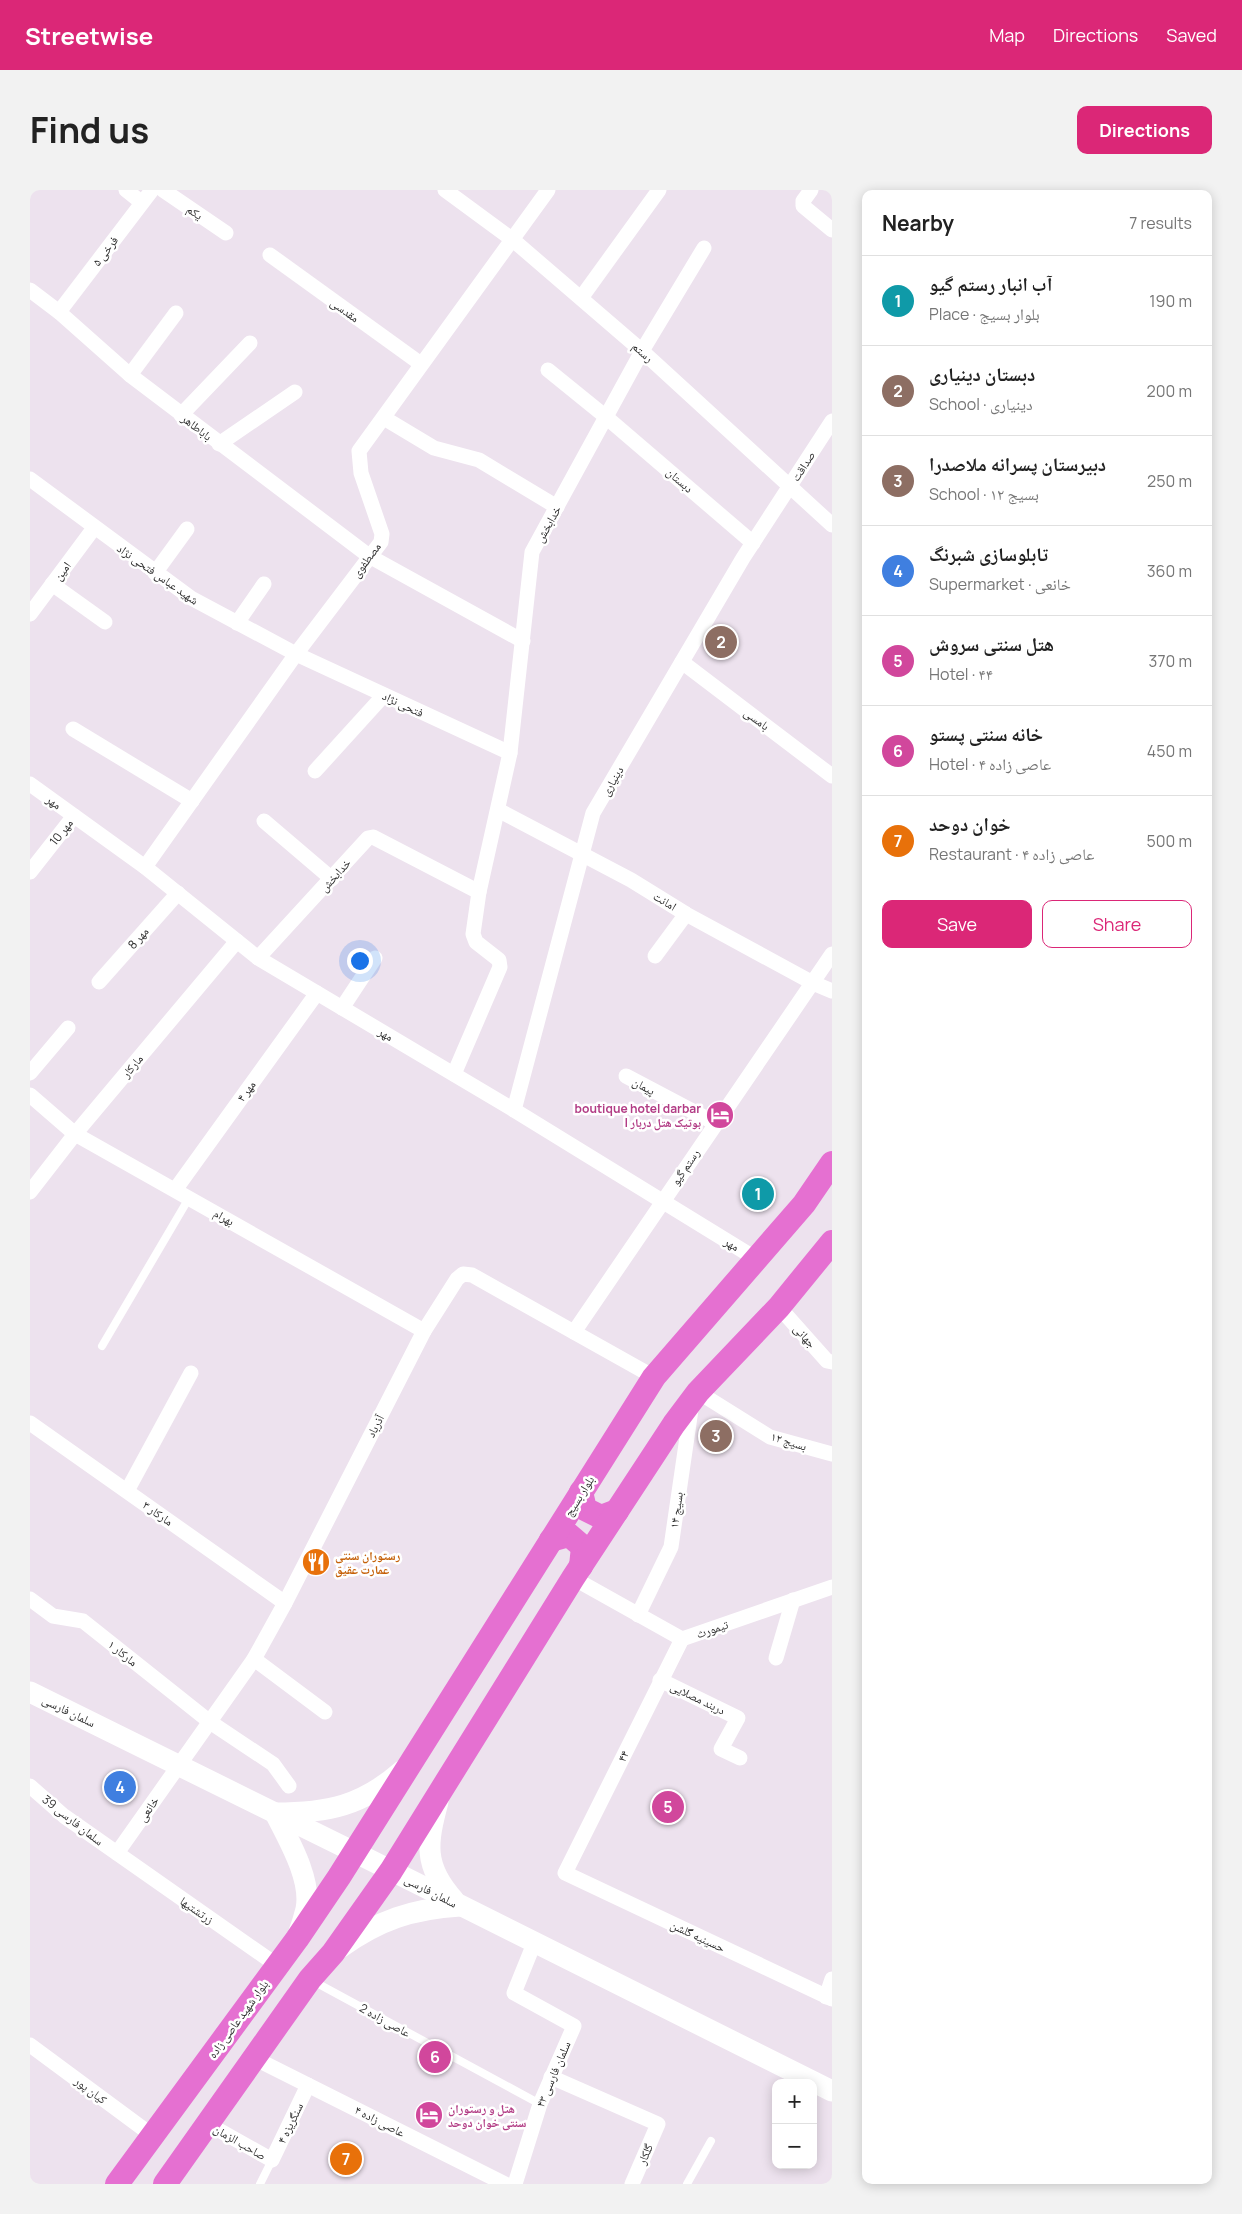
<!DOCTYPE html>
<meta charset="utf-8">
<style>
body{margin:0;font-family:Manrope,"Noto Naskh Arabic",sans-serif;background:#f2f2f2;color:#222}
.controls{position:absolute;right:15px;bottom:15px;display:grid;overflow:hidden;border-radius:10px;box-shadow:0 2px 12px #0003}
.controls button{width:45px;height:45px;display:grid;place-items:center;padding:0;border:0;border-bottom:1px solid #e0e0e0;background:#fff;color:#222;font:25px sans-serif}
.you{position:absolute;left:329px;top:770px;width:18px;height:18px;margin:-12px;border:4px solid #fff;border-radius:50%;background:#1a73e8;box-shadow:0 0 0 8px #1a73e833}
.badge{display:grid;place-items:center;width:32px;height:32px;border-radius:50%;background:#db2777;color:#fff;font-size:16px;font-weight:700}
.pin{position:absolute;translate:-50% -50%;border:2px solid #fff;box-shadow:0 1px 5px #0006}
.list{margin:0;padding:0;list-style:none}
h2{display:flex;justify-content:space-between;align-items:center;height:65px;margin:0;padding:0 20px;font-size:21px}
h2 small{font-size:16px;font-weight:400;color:#767676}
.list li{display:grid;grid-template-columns:32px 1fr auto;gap:15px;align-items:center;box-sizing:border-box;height:90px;padding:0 20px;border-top:1px solid #e0e0e0}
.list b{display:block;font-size:19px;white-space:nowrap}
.list p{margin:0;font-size:16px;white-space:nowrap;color:#767676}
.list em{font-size:16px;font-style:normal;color:#767676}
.actions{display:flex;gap:10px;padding:15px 20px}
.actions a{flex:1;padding:11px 0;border:1px solid #db2777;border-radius:10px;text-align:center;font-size:18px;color:#db2777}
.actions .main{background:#db2777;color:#fff}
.map{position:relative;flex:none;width:802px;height:1994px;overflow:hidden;border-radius:10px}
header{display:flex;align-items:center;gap:30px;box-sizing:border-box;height:70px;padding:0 25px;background:#db2777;color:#fff}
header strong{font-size:24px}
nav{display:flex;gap:28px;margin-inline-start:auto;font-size:18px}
.intro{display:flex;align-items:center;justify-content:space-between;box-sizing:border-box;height:120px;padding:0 30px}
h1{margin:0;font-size:35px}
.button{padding:12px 22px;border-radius:10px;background:#db2777;color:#fff;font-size:18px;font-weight:700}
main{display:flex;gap:30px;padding:0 30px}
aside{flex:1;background:#fff;border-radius:10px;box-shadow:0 2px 12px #0003}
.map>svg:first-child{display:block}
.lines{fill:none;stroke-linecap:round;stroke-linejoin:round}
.lane{stroke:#fff;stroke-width:8}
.street{stroke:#fff;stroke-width:15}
.secondary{stroke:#fff;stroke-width:21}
.primary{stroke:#e570d1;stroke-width:24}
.labels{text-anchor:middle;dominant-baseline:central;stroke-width:5;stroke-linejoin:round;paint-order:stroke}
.street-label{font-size:12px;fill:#2e2e2e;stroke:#fff}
.hotel-label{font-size:12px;font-weight:bold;fill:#b23c85;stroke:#fff;text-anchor:end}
.food-label{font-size:12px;font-weight:bold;fill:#c56008;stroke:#fff;text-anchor:start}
</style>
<header>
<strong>Streetwise</strong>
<nav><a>Map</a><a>Directions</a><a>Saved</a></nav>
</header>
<div class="intro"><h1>Find us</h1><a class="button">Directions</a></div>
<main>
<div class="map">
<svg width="802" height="1994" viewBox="0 0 802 1994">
<rect width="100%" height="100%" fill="#ede2ee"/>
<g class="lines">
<g class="lane">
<polyline points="72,1156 159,1008"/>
<polyline points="283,1791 510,1914"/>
<polyline points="230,1994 242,1970"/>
<polyline points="657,1994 681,1951"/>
</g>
<g class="street">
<polyline points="96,0 111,12"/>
<polyline points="133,0 196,43"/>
<polyline points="415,0 483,50 612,161 802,335"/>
<polyline points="781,0 773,11 773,16 802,40"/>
<polyline points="240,65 391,174"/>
<polyline points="0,100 29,122 100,185 339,366 493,451"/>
<polyline points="551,108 629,0"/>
<polyline points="29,122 122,0"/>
<polyline points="518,180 576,227 723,353"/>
<polyline points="100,185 146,123"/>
<polyline points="151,225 220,153"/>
<polyline points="354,228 404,258 449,270 527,317"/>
<polyline points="189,254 265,202"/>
<polyline points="0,289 161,408 266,464 480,563"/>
<polyline points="125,383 157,339"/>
<polyline points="22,394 75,432"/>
<polyline points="0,424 64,338"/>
<polyline points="207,433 234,394"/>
<polyline points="652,472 802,586"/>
<polyline points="43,539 162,611"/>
<polyline points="285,581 354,505"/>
<polyline points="0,594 115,677 228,768 484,920 728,1070"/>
<polyline points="468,620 601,690 656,724 783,793 802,801"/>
<polyline points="234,631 302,689"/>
<polyline points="115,677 266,464 351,352 352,344 331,283 329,261 518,0"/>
<polyline points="0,682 44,626"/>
<polyline points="625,766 656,724"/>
<polyline points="228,768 338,648 343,647 449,702"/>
<polyline points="69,792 148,703"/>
<polyline points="312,818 345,768"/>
<polyline points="0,883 38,838"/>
<polyline points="424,884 470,777 469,770 446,752 443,744 449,702 480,563 502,362 612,161 674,58"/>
<polyline points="596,886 685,933"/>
<polyline points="0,905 45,944 394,1141"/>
<polyline points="484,920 563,623 713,368 802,231"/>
<polyline points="145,1000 287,803"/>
<polyline points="0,1002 45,944 207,751"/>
<polyline points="749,1117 797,1171 802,1172"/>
<polyline points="544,1142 802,764"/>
<polyline points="668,1202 740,1247 802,1264"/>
<polyline points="0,1233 255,1413"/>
<polyline points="97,1301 161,1183"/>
<polyline points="543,1388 652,1449 802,1397"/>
<polyline points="0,1409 23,1426 53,1431 180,1532 243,1574 259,1596"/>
<polyline points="608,1425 641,1357 662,1213"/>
<polyline points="652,1449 535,1683 802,1809"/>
<polyline points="746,1468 763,1410"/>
<polyline points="224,1469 295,1522"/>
<polyline points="630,1490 708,1528 691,1559 710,1568"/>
<polyline points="0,1596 34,1626 248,1776"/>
<polyline points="87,1663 224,1469 255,1413 394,1141 427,1089 433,1084 442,1085 624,1187"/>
<polyline points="796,1807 802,1789"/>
<polyline points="0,1855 123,1946"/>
<polyline points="224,1868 475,1994"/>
<polyline points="521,1887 628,1934 602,1994"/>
<polyline points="178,1934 242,1970 278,1895"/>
<polyline points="485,1994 510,1914 544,1836 484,1803 505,1751"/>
</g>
<g class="secondary">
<path d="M0,1502C268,1634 535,1766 802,1901"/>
<path d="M408,1612C397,1653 393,1676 424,1710"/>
<path d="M269,1742C272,1734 274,1727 276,1719C282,1689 258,1649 245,1623C298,1623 332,1616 373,1580"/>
<path d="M310,1758C349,1730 382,1719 430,1716"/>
</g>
<g class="primary">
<polyline points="551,1302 555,1319 571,1327 587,1321"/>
<polyline points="521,1350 539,1345 553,1357 551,1376"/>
<polyline points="87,1994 267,1749 309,1687 624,1187 774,1014 802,973"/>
<polyline points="135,1994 280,1789 303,1763 361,1681 543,1388 644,1234 668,1202 749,1117 802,1052"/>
</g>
</g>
<defs>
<symbol id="hotel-disc" viewBox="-11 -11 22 22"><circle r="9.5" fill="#d1479c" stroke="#fff"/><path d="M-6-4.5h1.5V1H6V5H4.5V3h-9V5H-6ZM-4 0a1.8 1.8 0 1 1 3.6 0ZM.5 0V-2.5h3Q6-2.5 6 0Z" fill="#fff"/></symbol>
<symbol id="restaurant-disc" viewBox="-11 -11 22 22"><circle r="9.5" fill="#e8710a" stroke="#fff"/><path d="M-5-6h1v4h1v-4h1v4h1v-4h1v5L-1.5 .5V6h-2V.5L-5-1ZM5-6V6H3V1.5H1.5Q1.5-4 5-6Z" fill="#fff"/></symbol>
</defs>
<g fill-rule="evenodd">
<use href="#hotel-disc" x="674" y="909" width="32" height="32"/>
<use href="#restaurant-disc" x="270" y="1356" width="32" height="32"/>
<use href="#hotel-disc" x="383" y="1909" width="32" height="32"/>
</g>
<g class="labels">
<g class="street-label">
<text transform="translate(165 22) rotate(34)">یکم</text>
<text transform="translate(75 61) rotate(-53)">فرخی ۵</text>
<text transform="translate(315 120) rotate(36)">مقدسی</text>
<text transform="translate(613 162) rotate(42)">رستم</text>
<text transform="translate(167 237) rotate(38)">باباطاهر</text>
<text transform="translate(773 276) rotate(-57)">صداقت</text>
<text transform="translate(650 290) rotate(41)">دبستان</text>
<text transform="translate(518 334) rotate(-61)">خدابخش</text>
<text transform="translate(336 370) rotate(-54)">مصطفوی</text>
<text transform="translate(32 381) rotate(-54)">امین</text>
<text transform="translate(128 384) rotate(35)">شهید عباس فتحی نژاد</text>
<text transform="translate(373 514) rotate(25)">فتحی نژاد</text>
<text transform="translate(727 529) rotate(37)">بامسی</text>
<text transform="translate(582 591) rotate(-60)">دینیاری</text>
<text transform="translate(24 612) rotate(36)">مهر</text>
<text transform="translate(31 642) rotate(-52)">مهر 10</text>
<text transform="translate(305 685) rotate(-48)">خدابخش</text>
<text transform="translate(635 711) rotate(31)">امانت</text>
<text transform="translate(108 748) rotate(-49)">مهر 8</text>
<text transform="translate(356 844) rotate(31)">مهر</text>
<text transform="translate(102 876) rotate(-50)">مارکار</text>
<text transform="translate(614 896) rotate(28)">پیمان</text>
<text transform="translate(216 901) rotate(-54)">مهر ۴</text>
<text transform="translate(655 977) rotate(-56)">رستم گیو</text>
<text transform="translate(194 1027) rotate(29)">بهرام</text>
<text transform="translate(702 1054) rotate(31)">مهر</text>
<text transform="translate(775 1146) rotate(48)">جهانی</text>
<text transform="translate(345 1236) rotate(-63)">آذرباد</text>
<text transform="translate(759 1251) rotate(17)">بسیج ۱۲</text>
<text transform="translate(549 1306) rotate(-58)">بلوار بسیج</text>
<text transform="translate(646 1320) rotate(-82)">بسیج ۱۴</text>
<text transform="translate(128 1323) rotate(35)">مارکار ۳</text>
<text transform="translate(682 1439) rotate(-19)">تیمورث</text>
<text transform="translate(93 1463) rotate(39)">مارکار ۱</text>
<text transform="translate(668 1508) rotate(26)">دربند مصلایی</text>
<text transform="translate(39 1521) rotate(26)">سلمان فارسی</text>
<text transform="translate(593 1566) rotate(-64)">۴۴</text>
<text transform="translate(118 1619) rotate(-55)">خانعی</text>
<text transform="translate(43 1630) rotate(38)">سلمان فارسی 39</text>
<text transform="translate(401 1701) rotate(27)">سلمان فارسی</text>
<text transform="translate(167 1720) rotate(35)">زرتشتیها</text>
<text transform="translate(668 1746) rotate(25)">حسینیه گلشن</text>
<text transform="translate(208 1829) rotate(-54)">بلوار شهید عاصی زاده</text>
<text transform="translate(355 1830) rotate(29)">عاصی زاده 2</text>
<text transform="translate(523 1884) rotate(-67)">سلمان فارسی ۴۳</text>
<text transform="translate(61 1900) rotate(37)">کیان پور</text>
<text transform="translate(350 1931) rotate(27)">عاصی زاده ۴</text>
<text transform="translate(260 1933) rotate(-64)">سنگریزه ۴</text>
<text transform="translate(210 1952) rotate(30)">صاحب الزمان</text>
<text transform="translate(615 1964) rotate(-67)">گلکار</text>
</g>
<g class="hotel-label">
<text x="671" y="918">boutique hotel darbar<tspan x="671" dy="14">| بوتیک هتل دربار</tspan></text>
<text x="418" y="1918" text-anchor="start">هتل و رستوران<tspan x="418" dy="14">سنتی خوان دوحد</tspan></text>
</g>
<g class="food-label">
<text x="305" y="1365">رستوران سنتی<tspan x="305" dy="14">عمارت عقیق</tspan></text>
</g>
</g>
</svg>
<div class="controls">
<button>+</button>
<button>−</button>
</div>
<div class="you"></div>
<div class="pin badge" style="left:728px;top:1004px;background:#0f9aa8">1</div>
<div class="pin badge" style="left:691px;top:452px;background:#8d6e63">2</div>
<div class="pin badge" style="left:686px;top:1246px;background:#8d6e63">3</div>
<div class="pin badge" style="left:90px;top:1597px;background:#3f7fe0">4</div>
<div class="pin badge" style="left:638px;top:1617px;background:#d1479c">5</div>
<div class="pin badge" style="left:405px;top:1867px;background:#d1479c">6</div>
<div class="pin badge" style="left:316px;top:1969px;background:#e8710a">7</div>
</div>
<aside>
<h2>Nearby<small>7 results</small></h2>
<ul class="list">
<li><span class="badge" style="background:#0f9aa8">1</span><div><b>آب انبار رستم گیو</b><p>Place · بلوار بسیج</p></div><em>190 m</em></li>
<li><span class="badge" style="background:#8d6e63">2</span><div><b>دبستان دینیاری</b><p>School · دینیاری</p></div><em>200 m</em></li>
<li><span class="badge" style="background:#8d6e63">3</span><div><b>دبیرستان پسرانه ملاصدرا</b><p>School · بسیج ۱۲</p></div><em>250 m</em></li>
<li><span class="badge" style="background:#3f7fe0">4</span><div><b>تابلوسازی شبرنگ</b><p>Supermarket · خانعی</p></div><em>360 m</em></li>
<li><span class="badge" style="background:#d1479c">5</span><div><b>هتل سنتی سروش</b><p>Hotel · ۴۴</p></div><em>370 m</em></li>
<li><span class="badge" style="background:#d1479c">6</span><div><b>خانه سنتی پستو</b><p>Hotel · عاصی زاده ۴</p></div><em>450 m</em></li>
<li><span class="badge" style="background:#e8710a">7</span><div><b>خوان دوحد</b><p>Restaurant · عاصی زاده ۴</p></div><em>500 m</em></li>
</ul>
<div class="actions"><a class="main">Save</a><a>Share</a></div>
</aside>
</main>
